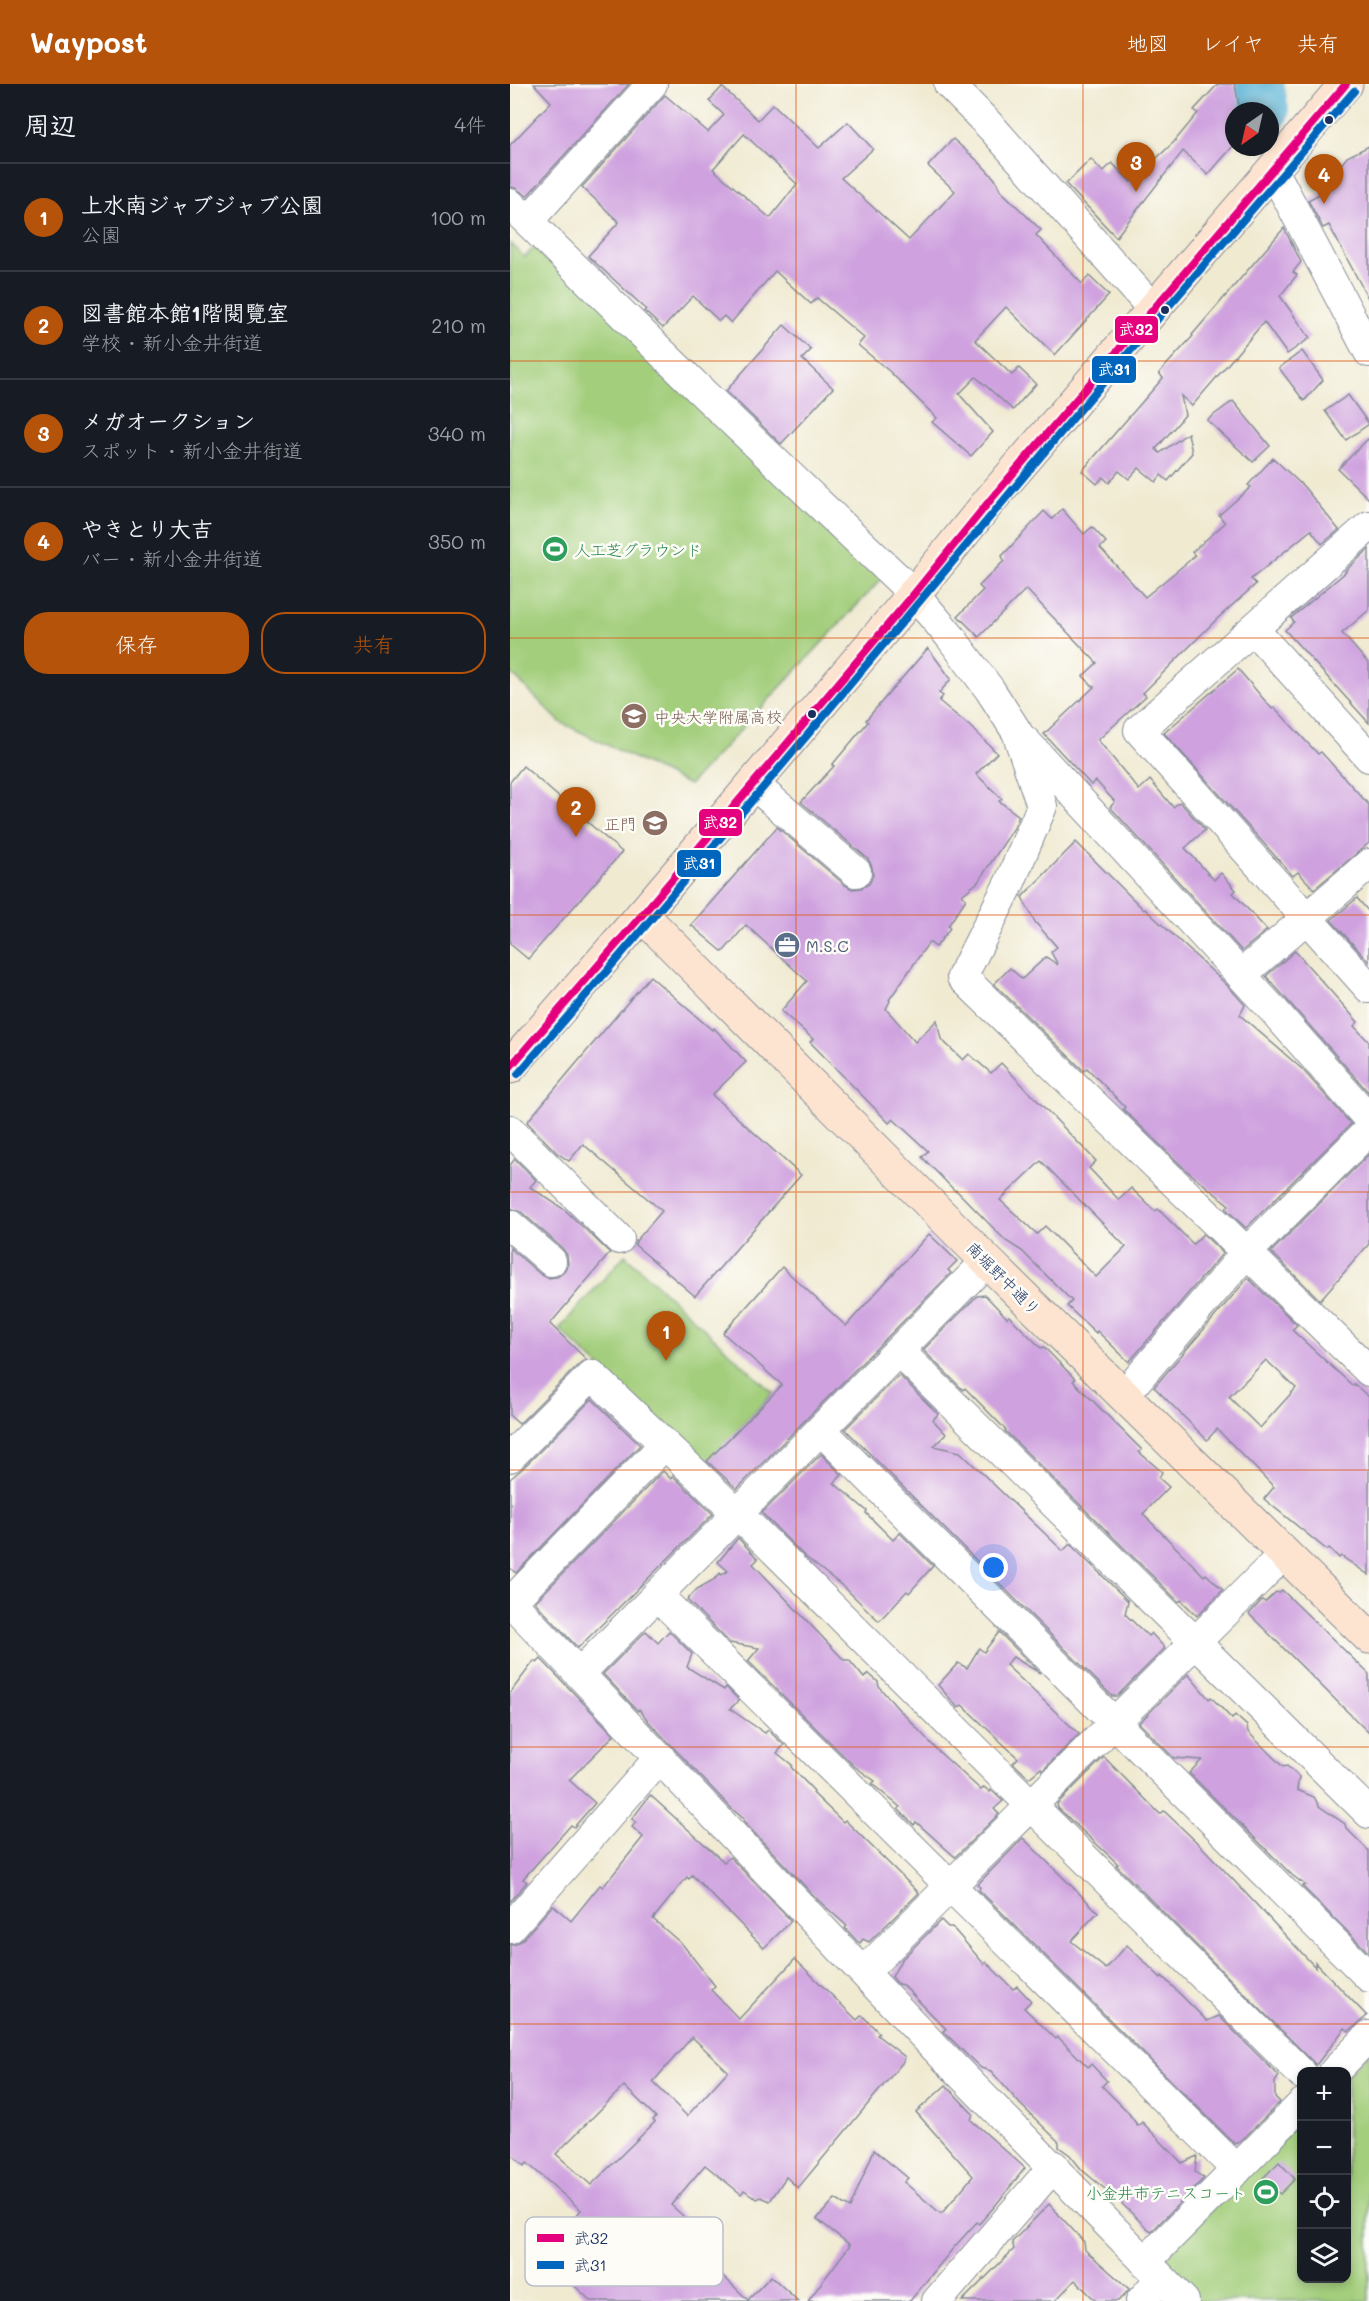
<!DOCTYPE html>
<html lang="ja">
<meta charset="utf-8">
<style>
body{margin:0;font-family:Mali,"Klee One",sans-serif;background:#20242c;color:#f1f3f6}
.controls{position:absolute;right:18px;bottom:18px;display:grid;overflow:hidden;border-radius:12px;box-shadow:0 3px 9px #0003}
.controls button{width:54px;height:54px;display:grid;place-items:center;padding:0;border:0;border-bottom:2px solid #363941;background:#171b24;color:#f1f3f6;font:30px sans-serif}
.compass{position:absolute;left:715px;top:18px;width:54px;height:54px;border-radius:50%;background:#171b24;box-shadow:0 3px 9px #0003;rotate:214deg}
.you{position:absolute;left:484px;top:1484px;width:21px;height:21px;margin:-15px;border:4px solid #fff;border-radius:50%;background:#1a73e8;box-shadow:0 0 0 9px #1a73e833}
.badge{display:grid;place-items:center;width:39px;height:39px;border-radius:50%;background:#b45309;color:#fff;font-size:20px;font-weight:700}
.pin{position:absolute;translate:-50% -50px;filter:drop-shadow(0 2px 3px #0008)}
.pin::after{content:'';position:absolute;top:32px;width:21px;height:18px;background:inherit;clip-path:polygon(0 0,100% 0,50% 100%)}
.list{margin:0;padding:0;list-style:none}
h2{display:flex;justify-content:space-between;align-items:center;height:78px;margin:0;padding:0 24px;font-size:26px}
h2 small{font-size:20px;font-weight:400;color:#9ea1a6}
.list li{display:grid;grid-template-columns:39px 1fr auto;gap:18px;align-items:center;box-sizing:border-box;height:108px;padding:0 24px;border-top:2px solid #363941}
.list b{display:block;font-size:22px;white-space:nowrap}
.list p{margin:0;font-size:20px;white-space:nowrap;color:#9ea1a6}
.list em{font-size:20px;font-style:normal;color:#9ea1a6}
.actions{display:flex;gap:12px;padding:18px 24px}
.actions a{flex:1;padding:14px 0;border:2px solid #b45309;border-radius:24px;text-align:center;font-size:21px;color:#b45309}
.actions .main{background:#b45309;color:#fff}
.icon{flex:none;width:33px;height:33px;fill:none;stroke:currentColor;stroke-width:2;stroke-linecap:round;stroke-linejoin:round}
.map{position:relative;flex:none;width:859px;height:2217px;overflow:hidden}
header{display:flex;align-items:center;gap:36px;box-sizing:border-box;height:84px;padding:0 30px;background:#b45309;color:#fff}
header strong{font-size:28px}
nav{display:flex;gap:33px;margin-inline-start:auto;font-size:21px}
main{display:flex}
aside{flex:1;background:#171b24}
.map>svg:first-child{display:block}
.green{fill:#a3ce7b;stroke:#5f7e6c;stroke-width:1.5}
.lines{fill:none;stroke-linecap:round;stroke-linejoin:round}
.river{stroke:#58b2d6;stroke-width:48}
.building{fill:#cfa2df;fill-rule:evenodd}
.street-casing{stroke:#868c98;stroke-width:32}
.secondary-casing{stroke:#868c98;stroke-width:35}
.street{stroke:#fff;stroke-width:30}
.secondary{stroke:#fde4d0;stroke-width:33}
.bus-1-casing{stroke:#fdfcf7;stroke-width:12}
.bus-2-casing{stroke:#fdfcf7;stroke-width:12}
.bus-1{stroke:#e5007d;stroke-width:8}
.bus-2{stroke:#0065bd;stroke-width:8}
.grid{fill:none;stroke:#de5710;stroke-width:1.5;stroke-opacity:0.55}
.bus-dot{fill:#1b2f5e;stroke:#fdfcf7;stroke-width:2}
.labels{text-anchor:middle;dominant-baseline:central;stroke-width:5;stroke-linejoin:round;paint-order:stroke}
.leisure-label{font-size:16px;fill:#27864d;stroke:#fdfcf7;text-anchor:start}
.education-label{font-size:16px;fill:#785e54;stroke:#fdfcf7;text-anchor:start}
.service-label{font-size:16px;fill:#4e5e75;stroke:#fdfcf7;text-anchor:start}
.street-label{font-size:16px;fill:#1b2f5e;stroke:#fdfcf7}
.key{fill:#fdfcf7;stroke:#b9bec9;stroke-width:1.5}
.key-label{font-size:16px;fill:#1b2f5e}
.line-badge{stroke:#fdfcf7;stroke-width:2}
.badge-label{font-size:16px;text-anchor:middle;font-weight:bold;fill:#fff}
</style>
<header>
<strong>Waypost</strong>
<nav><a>地図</a><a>レイヤ</a><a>共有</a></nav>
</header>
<main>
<aside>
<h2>周辺<small>4件</small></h2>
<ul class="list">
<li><span class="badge">1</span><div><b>上水南ジャブジャブ公園</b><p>公園</p></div><em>100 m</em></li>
<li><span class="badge">2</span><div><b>図書館本館1階閱覽室</b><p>学校 · 新小金井街道</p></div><em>210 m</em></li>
<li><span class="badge">3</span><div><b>メガオークション</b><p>スポット · 新小金井街道</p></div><em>340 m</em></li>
<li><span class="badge">4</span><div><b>やきとり大吉</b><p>バー · 新小金井街道</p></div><em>350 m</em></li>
</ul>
<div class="actions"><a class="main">保存</a><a>共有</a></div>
</aside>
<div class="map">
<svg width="859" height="2217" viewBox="0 0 859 2217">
<rect width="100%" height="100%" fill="#fdfcf7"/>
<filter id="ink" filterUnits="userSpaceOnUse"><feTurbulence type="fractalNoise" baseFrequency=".0167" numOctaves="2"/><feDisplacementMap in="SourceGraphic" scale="12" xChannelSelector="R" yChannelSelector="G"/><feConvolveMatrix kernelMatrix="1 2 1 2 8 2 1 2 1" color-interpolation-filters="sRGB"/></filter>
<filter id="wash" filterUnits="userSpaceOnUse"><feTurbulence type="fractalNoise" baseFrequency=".008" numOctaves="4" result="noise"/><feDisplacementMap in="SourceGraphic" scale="24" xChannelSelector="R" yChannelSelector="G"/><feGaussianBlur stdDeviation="1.35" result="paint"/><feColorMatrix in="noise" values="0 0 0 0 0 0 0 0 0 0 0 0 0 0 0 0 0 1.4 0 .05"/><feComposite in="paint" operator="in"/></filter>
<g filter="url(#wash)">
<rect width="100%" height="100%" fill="#f0ead1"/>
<g class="green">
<polygon points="0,159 15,173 27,160 379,487 179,701 50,638 0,588"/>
<polygon points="115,1171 263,1309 195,1382 49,1245"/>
<polygon points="859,1968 859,2217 684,2217 648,2180 791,2036 792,2194 836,2194 837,1991"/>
</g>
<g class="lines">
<polyline class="river" points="750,0 755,27"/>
</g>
<g id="blocks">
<g class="building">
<polygon points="24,0 119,0 17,112 5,104 0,103 0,61 41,18"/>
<polygon points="708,0 725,0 730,27 724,27 724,61 698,91 673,67 606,153 556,100 581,75 593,88 602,79 621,98 664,58 688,29 684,26"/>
<path d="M212,3L248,36L263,20L309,64L338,38L363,65L331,94L399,156L445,107L418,82L443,55L469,78L485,95L490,106L531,146L526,151L572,200L579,192L599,211L545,271L496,223L465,256L502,291L509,284L526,300L503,326L466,293L449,310L483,348L461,372L422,338L427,334L379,287L348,261L354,254L307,214L301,220L265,187L221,239L214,232L209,237L183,212L153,244L134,227L136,225L78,172L109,138L72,103L155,11L198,48L214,31L199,17ZM234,50L287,100L260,134L203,85Z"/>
<polygon points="859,62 859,216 819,141 813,144 798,116 823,103 819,96 837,73"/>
<polygon points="774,144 791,178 783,188 787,191 770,212 800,254 777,270 754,238 682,322 671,312 675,331 646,365 650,369 678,349 682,369 658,397 651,391 646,398 629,384 619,395 609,387 599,399 593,393 587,400 572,387 653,294 649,289 683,252 682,251"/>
<polygon points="274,241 301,266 292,275 323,304 271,360 216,307"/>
<polygon points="792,267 813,296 794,317 769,284"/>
<polygon points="838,311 859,340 836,356 815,327"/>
<polygon points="723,317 760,362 743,378 697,336"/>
<polygon points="859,354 859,415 828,385"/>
<polygon points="763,374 794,403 829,446 812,460 801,446 741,495 746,500 708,534 633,609 636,612 588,656 629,706 640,696 663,723 670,718 695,746 675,764 704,796 711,789 726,806 723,809 757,846 732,867 600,723 605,718 586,697 581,701 534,650 584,603 573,592 587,579 516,505 469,553 448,532 473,506 469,502 494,477 492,472 534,427 542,435 552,425 574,450 582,443 596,458 590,464 635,513 685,472 682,468 715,439 709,431 741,403 738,401"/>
<polygon points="859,465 859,526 832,549 859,580 859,639 775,546 784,538 781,534 836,488 835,487"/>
<path d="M418,564L441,595L429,609L433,612L429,617L462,644L487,669L466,690L492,715L489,717L509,732L504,744L468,798L452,811L456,815L438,842L440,844L426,863L419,858L379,916L380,917L376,925L405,958L427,936L431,955L453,976L459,970L481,989L491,979L586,1077L579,1084L609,1116L621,1104L645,1127L648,1125L683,1160L693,1150L713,1169L619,1278L587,1247L586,1249L557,1222L562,1217L512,1167L496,1157L446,1106L445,1107L412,1073L418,1067L383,1035L379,1039L300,958L303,955L271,927L297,897L236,841L213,868L181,841L267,743L335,801L342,805L351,804L359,800L363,791L362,783L358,775L291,718L324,682L322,681L358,638L356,636ZM531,1077L616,1163L586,1193L535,1142L527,1150L490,1116Z"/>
<polygon points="728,585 762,625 764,623 808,670 811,668 859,721 859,759 804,805 788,788 783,792 654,649"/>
<polygon points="13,682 112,768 18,875 0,860 0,698"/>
<polygon points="566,758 634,826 635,825 717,901 735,921 730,931 792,985 841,1040 736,1144 716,1125 719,1121 676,1086 613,1025 615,1023 577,984 574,987 484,900 500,884 512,895 536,873 548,881 541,868 547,863 525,838 512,813"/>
<polygon points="847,814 859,828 859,878 821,836"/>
<polygon points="785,867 848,938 844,942 859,958 859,1009 756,892"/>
<polygon points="140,892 202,946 204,944 236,978 202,1011 291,1091 185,1212 125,1161 126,1157 152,1127 73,1060 59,1077 47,1069 17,1038"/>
<polygon points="859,1070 859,1160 810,1216 761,1168"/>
<polygon points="5,1075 26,1096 20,1103 55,1126 100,1169 40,1240 76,1275 70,1279 9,1340 0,1332 0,1164 30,1190 37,1194 47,1193 54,1188 58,1180 57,1171 52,1164 11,1128 0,1124 0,1081"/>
<polygon points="419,1150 447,1177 438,1186 441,1189 227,1405 197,1377 272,1301 213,1249 272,1183 336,1242"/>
<path d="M738,1194L787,1241L782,1246L843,1302L844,1300L859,1313V1491L831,1472L829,1474L819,1464L817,1466L754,1415L764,1403L707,1345L697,1356L644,1303ZM756,1276L786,1304L750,1344L719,1313Z"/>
<polygon points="475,1211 497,1234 499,1232 531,1264 534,1263 565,1295 563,1297 632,1366 629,1368 652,1388 649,1394 659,1403 633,1430 694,1492 696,1490 713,1506 687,1532 671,1516 669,1518 495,1347 496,1346 455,1304 453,1306 413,1266 467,1212"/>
<polygon points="389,1291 428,1330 423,1336 436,1350 424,1362 450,1368 553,1467 560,1460 618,1517 615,1530 638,1552 641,1549 655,1564 607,1612 602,1612 335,1345"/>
<polygon points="82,1315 130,1361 6,1489 0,1484 0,1395 12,1385"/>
<polygon points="311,1370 332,1391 324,1399 357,1427 356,1429 383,1456 390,1449 423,1482 399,1509 397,1507 369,1537 335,1504 293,1471 252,1429"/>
<polygon points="153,1387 161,1395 163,1392 203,1430 68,1564 25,1518"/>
<polygon points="228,1454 248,1475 243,1480 334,1576 339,1576 354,1594 358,1589 368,1598 369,1603 391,1628 392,1628 427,1666 471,1706 474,1703 480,1708 481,1706 493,1717 484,1725 489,1730 445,1773 406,1738 404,1741 388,1725 390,1723 362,1700 365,1697 344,1682 238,1577 249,1564 220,1559 177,1516 187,1505 205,1495 210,1489 211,1491 218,1487 208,1478"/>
<polygon points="772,1506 859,1590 859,1649 739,1530 752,1516 755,1518 766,1508 769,1509"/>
<polygon points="136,1547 148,1559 159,1547 182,1570 177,1583 214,1606 216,1603 229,1616 220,1625 255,1649 258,1646 274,1661 267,1669 282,1681 281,1683 304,1707 303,1709 333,1738 335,1736 409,1809 359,1858 353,1855 350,1859 347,1857 335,1844 337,1842 309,1817 233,1737 234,1735 222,1725 139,1638 129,1625 128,1627 93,1590"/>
<polygon points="489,1548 530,1589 503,1573 496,1581 569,1650 532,1687 531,1684 519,1694 503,1679 508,1674 452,1621 448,1624 428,1601 448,1579 457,1584 469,1564 474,1568"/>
<polygon points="31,1575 104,1651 59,1696 85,1719 64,1743 61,1741 13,1795 17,1798 0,1818 0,1609 24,1577 27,1579"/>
<polygon points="678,1590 699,1615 701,1613 722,1635 725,1631 737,1642 738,1648 773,1683 777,1682 789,1693 787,1706 804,1713 809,1722 835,1740 836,1744 859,1767 859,1869 792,1802 795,1801 782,1791 679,1689 692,1676 664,1674 629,1639"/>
<polygon points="594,1673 650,1730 654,1727 696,1767 806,1884 805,1878 857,1932 839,1947 835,1944 806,1981 606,1781 608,1780 548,1724 547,1720"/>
<path d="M140,1711L214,1778L220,1773L281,1837L254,1864L182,1791L179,1795L177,1793L143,1835L173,1861L205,1902L201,1906L229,1935L285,1875L347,1936L352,1931L369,1949L367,1951L395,1973L392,1979L288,2104L276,2093L260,2117L251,2113L247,2115L234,2106L231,2110L195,2081L161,2121L193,2150L182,2162L238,2216L261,2192L288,2217H81L44,2183L47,2178L35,2166L71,2126L17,2079L14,2082L0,2069V1861L6,1860L13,1855L43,1821L61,1837L90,1801L93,1803L133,1753L122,1743L126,1738L122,1735ZM182,1953L218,1987L177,2032L143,1998ZM114,2002L146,2033L143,2036L145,2038L81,2101L46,2070Z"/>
<polygon points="513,1754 588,1828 561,1857 596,1885 617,1861 651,1894 652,1892 697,1937 709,1932 769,1992 765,1998 765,2013 770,2018 730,2058 725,2060 469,1806 470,1803 467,1801"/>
<polygon points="431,1836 438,1843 442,1843 474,1880 476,1878 503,1905 507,1902 521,1917 514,1924 546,1955 548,1953 578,1983 581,1980 597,1997 592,2002 617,2027 628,2042 632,2038 672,2079 687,2072 685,2088 694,2094 641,2148 606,2114 572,2086 560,2071 549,2063 549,2058 510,2020 481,1987 471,1984 458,1972 433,1947 436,1945 393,1901 388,1900 382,1893 391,1876"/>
<polygon points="436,2001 463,2030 461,2036 515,2084 485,2122 469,2140 467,2138 445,2162 400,2217 298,2217 340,2161 307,2135 325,2115 340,2124 364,2066 398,2094 394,2098 430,2129 432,2129 463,2092 406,2028"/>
<polygon points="769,2078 785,2095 770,2110 753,2094"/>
<polygon points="539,2120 574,2158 575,2166 619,2205 617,2208 608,2217 586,2217 565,2196 545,2217 452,2217 504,2165 502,2158"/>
</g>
</g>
</g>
<g filter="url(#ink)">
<use href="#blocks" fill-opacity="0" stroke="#868c98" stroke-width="1.5"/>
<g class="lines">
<defs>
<g id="street">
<polyline points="439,0 483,45 643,225"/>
<polyline points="763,86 859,268"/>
<polyline points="0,120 193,309 404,510 439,551 480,606 507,648 532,722 500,798 452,893 859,1287"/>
<polyline points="18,137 142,0"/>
<polyline points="859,442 629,646 859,904"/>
<polyline points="744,546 859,673"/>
<polyline points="515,657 764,927 859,1035"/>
<polyline points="243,700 346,788"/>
<polyline points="731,891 859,780"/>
<polyline points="0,1046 109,1155"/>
<polyline points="0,1141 41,1177"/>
<polyline points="389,1267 859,1729"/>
<polyline points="613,1312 736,1169 859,1046"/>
<polyline points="311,1346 859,1893"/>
<polyline points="0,1373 82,1291 228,1430 792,1990"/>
<polyline points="147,1511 727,2086"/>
<polyline points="0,1517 431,1970 674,2217"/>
<polyline points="1,1518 155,1360"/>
<polyline points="70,1589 477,1177"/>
<polyline points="0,1844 150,1673"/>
<polyline points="354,1888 775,1469"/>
<polyline points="824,1988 859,1952"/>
<polyline points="635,2178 792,2020"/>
<polyline points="427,2217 544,2082"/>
<polyline points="631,2217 651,2194"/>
</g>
<g id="secondary">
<polyline points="132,831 477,1177 859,1553"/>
<polyline points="0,983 132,831 404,510 482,414 836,0"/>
</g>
</defs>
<use href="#street" class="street-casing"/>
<use href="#secondary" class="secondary-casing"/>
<use href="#street" class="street"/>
<use href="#secondary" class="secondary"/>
<defs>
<polyline id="bus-1" points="0,983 132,831 404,510 482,414 836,0"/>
<path id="bus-2" d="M8,990C171,802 331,612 490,421C606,281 726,145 844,7"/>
</defs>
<use href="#bus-1" class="bus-1-casing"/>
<use href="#bus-2" class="bus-2-casing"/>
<use href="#bus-1" class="bus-1"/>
<use href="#bus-2" class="bus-2"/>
</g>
</g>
<path class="grid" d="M286,0V2217M573,0V2217M0,277H859M0,554H859M0,831H859M0,1108H859M0,1386H859M0,1663H859M0,1940H859"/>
<defs>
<symbol id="stadium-disc" viewBox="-11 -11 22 22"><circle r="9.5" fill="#2e9e5b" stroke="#fdfcf7"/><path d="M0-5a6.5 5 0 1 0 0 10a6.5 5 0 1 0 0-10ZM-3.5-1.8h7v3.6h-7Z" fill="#fff"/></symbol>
<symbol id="school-disc" viewBox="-11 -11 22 22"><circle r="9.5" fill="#8d6e63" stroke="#fdfcf7"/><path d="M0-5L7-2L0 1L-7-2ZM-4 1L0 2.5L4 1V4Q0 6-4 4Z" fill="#fff"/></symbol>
<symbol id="office-disc" viewBox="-11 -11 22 22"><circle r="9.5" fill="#5c6f8a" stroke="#fdfcf7"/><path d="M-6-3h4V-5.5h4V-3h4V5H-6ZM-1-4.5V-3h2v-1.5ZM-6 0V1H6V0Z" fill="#fff"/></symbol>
</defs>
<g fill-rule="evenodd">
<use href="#stadium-disc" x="30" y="450" width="30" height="30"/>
<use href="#school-disc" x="109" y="617" width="30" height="30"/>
<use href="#school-disc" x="130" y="724" width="30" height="30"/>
<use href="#office-disc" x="262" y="846" width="30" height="30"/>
<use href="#stadium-disc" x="741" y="2093" width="30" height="30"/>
</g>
<g class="bus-dot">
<circle cx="819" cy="36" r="5"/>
<circle cx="655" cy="226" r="5"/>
<circle cx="302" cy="630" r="5"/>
</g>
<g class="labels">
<g class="leisure-label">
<text x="64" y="465">人工芝グラウンド</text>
<text x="736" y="2108" text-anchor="end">小金井市テニスコート</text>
</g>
<g class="education-label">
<text x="144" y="632">中央大学附属高校</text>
<text x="126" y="739" text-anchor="end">正門</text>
</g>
<g class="service-label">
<text x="296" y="861">M.S.C</text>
</g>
<g class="street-label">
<text transform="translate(494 1194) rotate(45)">南堀野中通り</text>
</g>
</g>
<rect x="15" y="2133" width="198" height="69" rx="9" class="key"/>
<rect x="27" y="2150" width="27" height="8" fill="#e5007d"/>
<rect x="27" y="2177" width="27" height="8" fill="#0065bd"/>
<g class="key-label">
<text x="64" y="2160">武32</text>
<text x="64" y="2187">武31</text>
</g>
<g class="line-badge">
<rect x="604" y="231" width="45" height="29" rx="6" fill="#e5007d"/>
<rect x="581" y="271" width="46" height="29" rx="6" fill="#0065bd"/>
<rect x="188" y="724" width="45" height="29" rx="6" fill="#e5007d"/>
<rect x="166" y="765" width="46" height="29" rx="6" fill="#0065bd"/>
</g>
<g class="badge-label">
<text x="626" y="251">武32</text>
<text x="604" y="291">武31</text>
<text x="210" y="744">武32</text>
<text x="189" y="785">武31</text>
</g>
</svg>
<div class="controls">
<button>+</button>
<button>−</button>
<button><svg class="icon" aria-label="locate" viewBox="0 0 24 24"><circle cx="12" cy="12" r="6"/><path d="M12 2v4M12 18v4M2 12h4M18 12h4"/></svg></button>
<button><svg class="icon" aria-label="layers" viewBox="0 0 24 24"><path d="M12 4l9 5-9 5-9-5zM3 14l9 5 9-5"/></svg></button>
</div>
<svg class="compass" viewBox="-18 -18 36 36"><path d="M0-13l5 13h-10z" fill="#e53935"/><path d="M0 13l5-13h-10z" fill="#9ea1a6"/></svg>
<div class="you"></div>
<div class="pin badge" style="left:156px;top:1277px">1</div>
<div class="pin badge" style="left:66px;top:753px">2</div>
<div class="pin badge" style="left:626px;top:108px">3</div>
<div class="pin badge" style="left:814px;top:120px">4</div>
</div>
</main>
